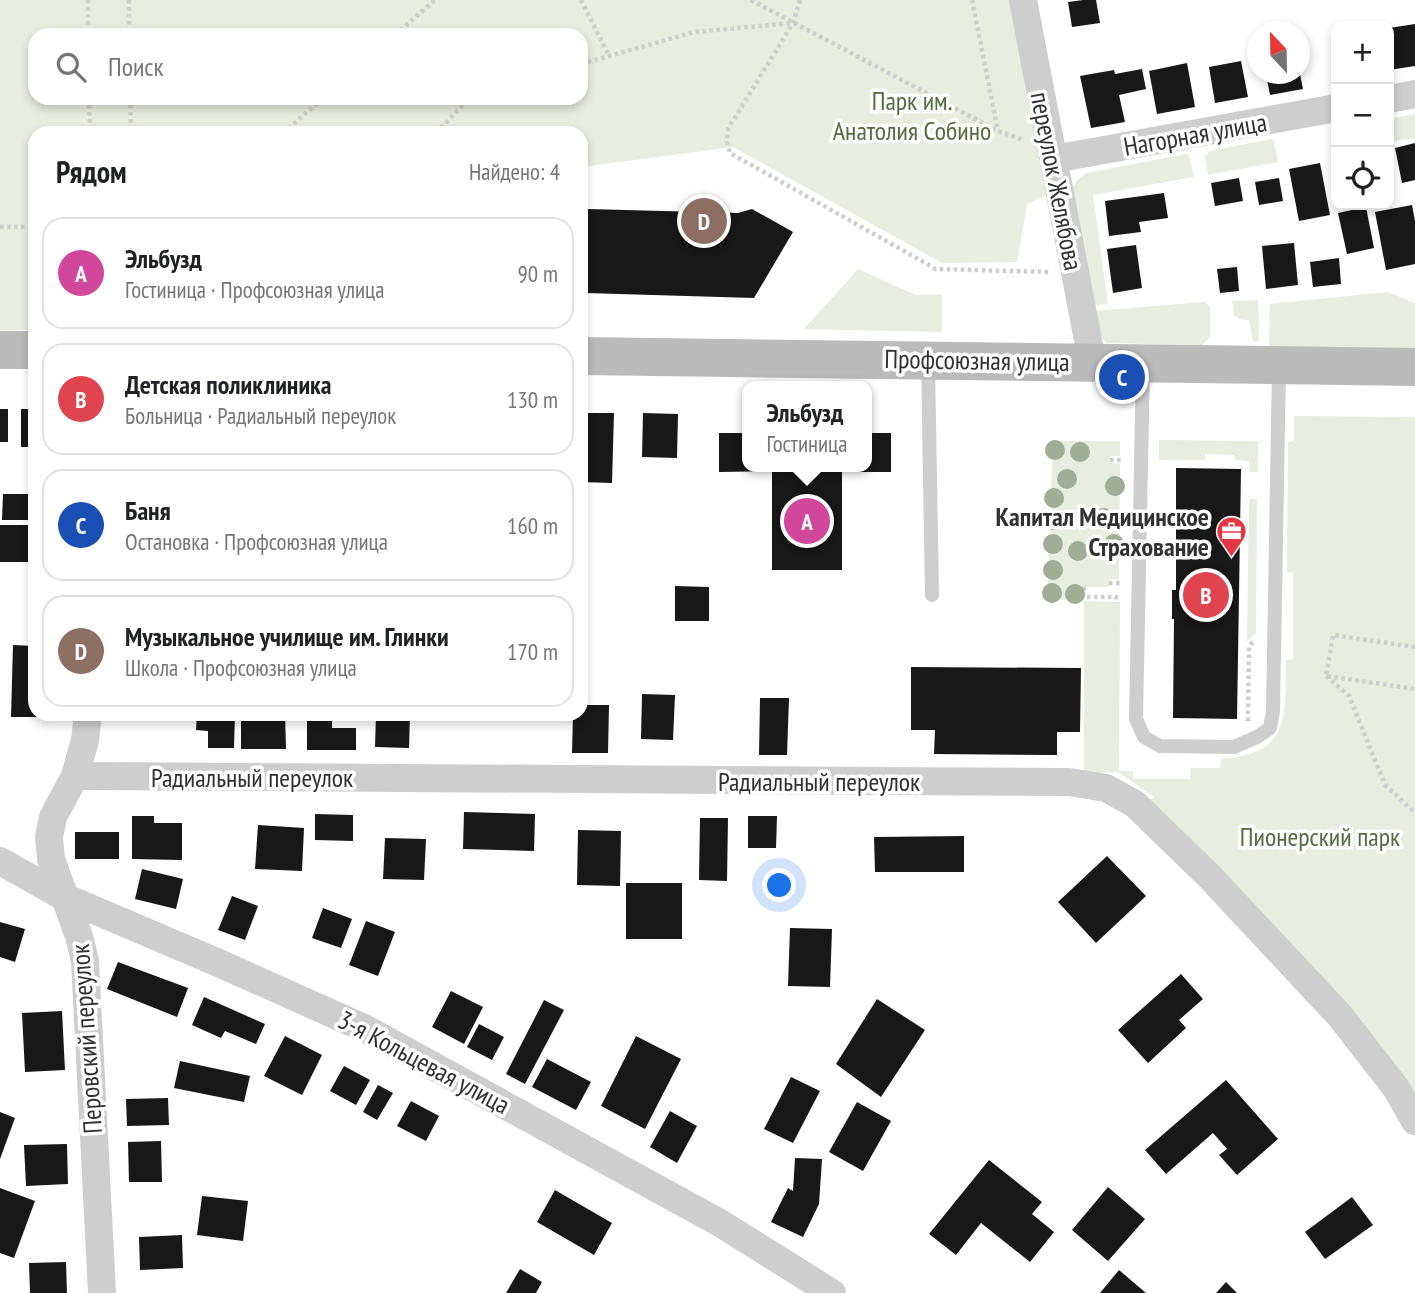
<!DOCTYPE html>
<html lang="ru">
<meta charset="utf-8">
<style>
body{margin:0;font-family:"PT Sans Narrow",sans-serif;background:#f2f2f2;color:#202124}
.controls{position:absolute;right:21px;top:21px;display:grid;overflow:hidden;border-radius:14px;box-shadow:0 4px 10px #0003}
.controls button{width:63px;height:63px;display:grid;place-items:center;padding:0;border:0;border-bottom:2px solid #e0e0e0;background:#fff;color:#202124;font:35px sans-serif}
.compass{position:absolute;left:1247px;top:21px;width:63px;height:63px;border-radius:50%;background:#fff;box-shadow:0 4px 10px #0003;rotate:338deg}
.you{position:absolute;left:780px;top:886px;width:24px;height:24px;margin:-18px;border:5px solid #fff;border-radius:50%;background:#1a73e8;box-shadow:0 0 0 10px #1a73e833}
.badge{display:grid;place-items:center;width:46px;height:46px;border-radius:50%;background:#e33843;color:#fff;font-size:23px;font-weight:700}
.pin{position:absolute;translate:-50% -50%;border:4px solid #fff;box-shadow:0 2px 7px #0006}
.popup{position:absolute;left:742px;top:381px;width:130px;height:91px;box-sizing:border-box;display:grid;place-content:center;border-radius:14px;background:#fff;filter:drop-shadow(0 2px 5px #0005);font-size:23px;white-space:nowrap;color:#757577}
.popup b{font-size:26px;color:#202124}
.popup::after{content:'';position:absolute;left:50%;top:100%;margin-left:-14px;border:14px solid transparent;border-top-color:#fff}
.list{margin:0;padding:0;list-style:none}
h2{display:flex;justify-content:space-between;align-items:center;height:91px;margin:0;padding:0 28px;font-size:30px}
h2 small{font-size:23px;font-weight:400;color:#757577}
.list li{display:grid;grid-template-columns:46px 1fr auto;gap:21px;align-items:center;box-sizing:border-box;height:112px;margin:0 14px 14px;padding:0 14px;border:2px solid #e0e0e0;border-radius:21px}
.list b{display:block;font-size:26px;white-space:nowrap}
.list p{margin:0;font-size:23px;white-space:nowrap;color:#757577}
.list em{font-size:23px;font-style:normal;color:#757577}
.icon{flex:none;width:38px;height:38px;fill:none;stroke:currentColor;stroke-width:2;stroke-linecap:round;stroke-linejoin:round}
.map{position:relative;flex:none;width:1415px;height:1293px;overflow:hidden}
.search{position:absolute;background:#fff;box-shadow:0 4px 10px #0003;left:28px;top:28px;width:560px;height:77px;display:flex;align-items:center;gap:18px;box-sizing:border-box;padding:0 24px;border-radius:21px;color:#757577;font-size:26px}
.panel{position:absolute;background:#fff;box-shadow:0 4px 10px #0003;left:28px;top:126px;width:560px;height:595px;border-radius:21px}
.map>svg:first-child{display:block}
.green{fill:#e7eddf;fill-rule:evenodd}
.building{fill:#181818}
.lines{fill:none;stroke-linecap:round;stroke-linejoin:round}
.path{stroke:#cecece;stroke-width:4.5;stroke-dasharray:3.5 3.5;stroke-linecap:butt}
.service{stroke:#cecece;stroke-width:14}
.minor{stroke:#cecece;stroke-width:28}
.secondary{stroke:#bbb;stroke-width:38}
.tree{fill:#a0ae95}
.labels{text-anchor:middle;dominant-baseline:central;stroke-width:7;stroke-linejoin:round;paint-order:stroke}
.park-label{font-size:26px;fill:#536c3e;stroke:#fff}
.street-label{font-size:26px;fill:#313131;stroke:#fff}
.poi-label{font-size:26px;font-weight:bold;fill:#313131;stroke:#fff;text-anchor:end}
</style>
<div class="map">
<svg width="1415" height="1293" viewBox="0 0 1415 1293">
<rect width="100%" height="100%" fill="#fff"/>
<g class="green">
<path d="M0,0H1011L1046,195L1027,204L1017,262L942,263L733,147L581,167V133H35V325L32,330H0ZM35,35H581V98H35Z"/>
<polygon points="1415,114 1415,138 1389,142 1389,119"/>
<polygon points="1272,139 1274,141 1278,162 1208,175 1205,157 1209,151"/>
<polygon points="1186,154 1189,155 1194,177 1093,195 1108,304 1088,306 1073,188 1077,180 1087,173"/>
<polygon points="858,269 916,295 942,295 942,332 804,329"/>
<polygon points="1388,292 1415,303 1415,350 1271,349 1269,344 1270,304"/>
<polygon points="1258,300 1259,341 1253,341 1249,320 1239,319 1234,315 1232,301"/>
<polygon points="1205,302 1210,307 1210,337 1202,345 1106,343 1099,335 1092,311"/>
<path d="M1294,416L1415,417V1095L1149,801L1154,797L1118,772L1084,773V601L1120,602L1119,771H1133V779H1190L1191,768H1220L1221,759C1291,754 1285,716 1286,660L1293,659V573L1287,572L1288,442L1294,441Z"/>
<polygon points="1159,440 1258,441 1258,472 1250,472 1249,461 1235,460 1234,455 1205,454 1205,460 1159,460"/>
<polygon points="1053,441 1120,441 1120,456 1110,456 1110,463 1120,463 1119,579 1109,580 1109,587 1081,587 1080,601 1047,599"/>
<polygon points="1249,499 1257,499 1256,633 1247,641"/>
</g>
<g class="building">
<polygon points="1083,0 1096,0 1100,23 1072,27 1068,2"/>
<polygon points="1415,24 1415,66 1389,70 1389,28"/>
<polygon points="1241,61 1248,97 1215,103 1209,67"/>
<polygon points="1187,63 1195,107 1157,114 1149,71"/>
<polygon points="1142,69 1146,89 1119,95 1125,122 1091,128 1080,76 1114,70 1115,74"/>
<polygon points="1266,74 1300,74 1303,89 1270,95"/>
<polygon points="1415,143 1415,180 1402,183 1395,148"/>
<polygon points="1320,163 1330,215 1299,221 1289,169"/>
<polygon points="1239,178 1243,201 1215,206 1211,183"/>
<polygon points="1279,178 1283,201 1259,205 1255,182"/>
<polygon points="1164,193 1168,218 1139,222 1141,232 1109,236 1105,201"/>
<polygon points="1412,205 1415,221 1415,264 1386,270 1375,212"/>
<polygon points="1366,207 1374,248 1347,254 1338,213"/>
<polygon points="588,209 738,213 752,209 793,232 754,298 585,293"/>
<polygon points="1294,243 1298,285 1266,289 1262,246"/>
<polygon points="1136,245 1142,288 1113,293 1107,249"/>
<polygon points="1339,258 1341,284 1313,287 1310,262"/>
<polygon points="1237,267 1239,291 1220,293 1217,269"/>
<rect x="0" y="409" width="8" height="33"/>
<rect x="21" y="409" width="14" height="38"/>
<polygon points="581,413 614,413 612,483 581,482"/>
<polygon points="643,413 678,414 677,458 642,457"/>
<polygon points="719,433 748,433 748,467 866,467 867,433 891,433 891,472 842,472 842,570 772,570 772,471 719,472"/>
<polygon points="1176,468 1241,469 1237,719 1173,718 1174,619 1172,619 1172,590 1176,590"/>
<polygon points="3,494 35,494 35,520 2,520"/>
<rect x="0" y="525" width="35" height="37"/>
<polygon points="675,586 709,587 709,621 675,621"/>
<polygon points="13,645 35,646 35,714 49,714 49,717 11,717"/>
<polygon points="911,667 1081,668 1080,732 1057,732 1057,755 934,754 935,730 911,730"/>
<polygon points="642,694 675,695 673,740 641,739"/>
<polygon points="760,698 789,698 787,755 759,755"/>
<polygon points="581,705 609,705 608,753 572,753 573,714 581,714"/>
<polygon points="118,714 163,714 163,720 118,721"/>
<polygon points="197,714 235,714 234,748 208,748 208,731 196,730"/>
<polygon points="241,714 285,714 286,749 241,749"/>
<polygon points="307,714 332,714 332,728 356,728 356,750 307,750"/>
<polygon points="376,714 410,714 409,748 375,747"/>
<polygon points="464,812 535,814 534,851 463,849"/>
<polygon points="315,814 353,815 353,841 315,840"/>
<polygon points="132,816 154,816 154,823 182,823 182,860 132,859"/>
<polygon points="748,816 777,816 776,848 748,848"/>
<polygon points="700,818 728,818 727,881 699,880"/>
<polygon points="258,825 304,828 302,871 255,869"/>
<polygon points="578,830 621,831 620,886 577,885"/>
<rect x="75" y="832" width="44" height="27"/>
<polygon points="964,836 964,872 875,872 874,837"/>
<polygon points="385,838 426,839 424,880 383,879"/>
<polygon points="1107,856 1146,896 1096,943 1058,902"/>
<polygon points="142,869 183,879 176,909 135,899"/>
<rect x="626" y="883" width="56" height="56"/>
<polygon points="232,896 258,906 245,940 218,930"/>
<polygon points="323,908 352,919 341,948 312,938"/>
<polygon points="366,921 395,932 378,976 349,965"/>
<polygon points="0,922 25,929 15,962 0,957"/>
<polygon points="790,928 832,929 830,987 788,986"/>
<polygon points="118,962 188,988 177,1017 107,989"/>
<polygon points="1181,974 1203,999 1179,1020 1186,1028 1148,1063 1118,1030"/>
<polygon points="451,991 483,1007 464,1044 432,1027"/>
<polygon points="204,997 265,1024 256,1044 225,1031 221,1038 192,1025"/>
<polygon points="877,999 925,1030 881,1097 836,1064"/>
<polygon points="544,1000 564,1010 525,1084 506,1074"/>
<polygon points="62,1011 65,1070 25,1072 22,1013"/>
<polygon points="479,1024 504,1037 492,1060 467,1047"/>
<polygon points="285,1036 322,1055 302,1095 264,1076"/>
<polygon points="636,1036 681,1059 645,1129 601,1106"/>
<polygon points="547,1059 591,1082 576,1110 532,1087"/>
<polygon points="180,1061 250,1076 244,1102 174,1088"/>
<polygon points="344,1066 370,1080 356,1105 330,1091"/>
<polygon points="791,1077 820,1091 793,1143 764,1129"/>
<polygon points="1226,1080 1278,1139 1237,1175 1219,1155 1227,1149 1213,1133 1166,1174 1145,1150"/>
<polygon points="378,1085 393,1093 377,1120 363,1112"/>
<polygon points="168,1098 169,1125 127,1126 126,1099"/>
<polygon points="411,1101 439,1116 426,1141 397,1126"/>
<polygon points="857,1102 891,1121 863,1171 829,1152"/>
<polygon points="670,1111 697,1126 677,1163 650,1147"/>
<polygon points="0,1112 15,1118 0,1159"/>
<polygon points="161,1141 162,1182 129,1182 128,1142"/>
<polygon points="67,1144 68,1184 26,1186 24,1145"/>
<polygon points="795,1158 822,1159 819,1204 803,1237 771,1222 788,1188 793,1191"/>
<polygon points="989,1160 1042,1202 1032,1214 1054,1232 1030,1262 981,1223 956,1255 929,1234"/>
<polygon points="1108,1187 1145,1219 1108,1261 1072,1230"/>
<polygon points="0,1188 35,1201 14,1258 0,1253"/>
<polygon points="555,1190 612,1223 594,1255 537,1222"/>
<polygon points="202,1196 248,1201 243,1241 197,1235"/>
<polygon points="1352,1197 1373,1225 1325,1259 1305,1232"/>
<polygon points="182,1235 183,1268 140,1270 139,1237"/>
<polygon points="66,1262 67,1293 30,1293 29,1263"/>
<polygon points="520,1269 542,1282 536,1293 506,1293"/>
<polygon points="1119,1270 1146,1293 1100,1293"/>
<polygon points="1226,1282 1237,1293 1216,1293"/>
</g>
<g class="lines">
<g class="path">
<polyline points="88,0 88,35"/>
<polyline points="129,0 129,35"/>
<polyline points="581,0 609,56"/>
<polyline points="751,0 998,131 1024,140"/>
<polyline points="800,0 793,23 728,129 727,142 730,153 936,269 1049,272"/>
<polyline points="972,0 998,131"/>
<polyline points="395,35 435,0"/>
<polyline points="581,64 694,32 792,23"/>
<polyline points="89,98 90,133"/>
<polyline points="130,98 131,133"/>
<polyline points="283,133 323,98"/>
<polyline points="436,133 470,98"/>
<polyline points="0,227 35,227"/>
<polyline points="1110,460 1123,460"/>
<polyline points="1109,583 1122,583"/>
<polyline points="1084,587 1083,597 1116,597 1116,601"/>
<polyline points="1415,647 1333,635 1326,676 1415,689"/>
<polyline points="1326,676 1349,696 1385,785 1415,813"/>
<polyline points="1248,721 1249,646 1254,641"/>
</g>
<g class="service">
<polyline points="928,361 932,595"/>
<polyline points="1143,365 1136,719 1144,737 1160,746 1234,747 1257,737 1270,728 1273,711 1279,367"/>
</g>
<g class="minor">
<polyline points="1023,0 1092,361"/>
<polyline points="1389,99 1415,94"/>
<polyline points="1054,159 1336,108"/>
<polyline points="88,714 85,740 75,776 53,817 49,837 51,859 79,936 85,961 102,1293"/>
<polyline points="75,776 1069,782 1106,788 1135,804 1211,878 1340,1016 1396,1088 1415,1121"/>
<polyline points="0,861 66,898 221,964 364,1028 720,1223 832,1293"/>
</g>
<g class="secondary">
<polyline points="0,350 35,350"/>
<polyline points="581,356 1415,367"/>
</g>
</g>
<g class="tree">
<circle cx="1055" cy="450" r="10"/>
<circle cx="1080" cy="452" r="10"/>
<circle cx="1067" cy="479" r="10"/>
<circle cx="1115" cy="486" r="10"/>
<circle cx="1054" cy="498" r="10"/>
<circle cx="1104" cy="518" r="10"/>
<circle cx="1053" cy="520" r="10"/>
<circle cx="1053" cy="544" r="10"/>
<circle cx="1114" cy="544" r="10"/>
<circle cx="1078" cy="551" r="10"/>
<circle cx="1053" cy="570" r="10"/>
<circle cx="1052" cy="593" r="10"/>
<circle cx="1075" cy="594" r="10"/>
</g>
<defs>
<symbol id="office-pin" viewBox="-11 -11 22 30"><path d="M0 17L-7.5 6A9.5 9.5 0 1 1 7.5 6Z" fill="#e33843" stroke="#fff"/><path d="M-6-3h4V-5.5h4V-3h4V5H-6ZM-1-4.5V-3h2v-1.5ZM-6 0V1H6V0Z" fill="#fff"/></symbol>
</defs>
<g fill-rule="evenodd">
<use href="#office-pin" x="1214" y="514" width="35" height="47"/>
</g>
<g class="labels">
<g class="park-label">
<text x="912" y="100">Парк им.<tspan x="912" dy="30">Анатолия Собино</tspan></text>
<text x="1320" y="836">Пионерский парк</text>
</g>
<g class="street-label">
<text transform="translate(1195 134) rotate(-10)">Нагорная улица</text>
<text transform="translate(1057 181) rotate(79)">переулок Желябова</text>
<text transform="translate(977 360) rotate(1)">Профсоюзная улица</text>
<text x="252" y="777">Радиальный переулок</text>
<text x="819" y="781">Радиальный переулок</text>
<text transform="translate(86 1039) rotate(-94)">Перовский переулок</text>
<text transform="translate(424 1062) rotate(28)">3-я Кольцевая улица</text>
</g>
<g class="poi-label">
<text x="1209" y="516">Капитал Медицинское<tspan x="1209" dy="30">Страхование</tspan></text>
</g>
</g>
</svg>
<div class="controls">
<button>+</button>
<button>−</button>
<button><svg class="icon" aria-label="locate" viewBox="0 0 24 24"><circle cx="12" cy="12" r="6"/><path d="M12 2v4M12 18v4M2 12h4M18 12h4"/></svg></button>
</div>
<svg class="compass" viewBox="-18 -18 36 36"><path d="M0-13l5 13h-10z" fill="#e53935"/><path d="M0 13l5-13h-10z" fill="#757577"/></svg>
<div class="you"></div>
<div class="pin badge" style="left:807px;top:521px;background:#d1479c">A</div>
<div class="popup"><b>Эльбузд</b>Гостиница</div>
<div class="pin badge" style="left:1206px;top:595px;background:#e0444e">B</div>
<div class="pin badge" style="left:1122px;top:377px;background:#1a4fb4">C</div>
<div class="pin badge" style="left:704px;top:221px;background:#8d6e63">D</div>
<div class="search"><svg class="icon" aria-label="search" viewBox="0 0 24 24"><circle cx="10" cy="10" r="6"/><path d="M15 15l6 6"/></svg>Поиск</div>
<section class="panel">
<h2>Рядом<small>Найдено: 4</small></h2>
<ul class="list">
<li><span class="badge" style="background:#d1479c">A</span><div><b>Эльбузд</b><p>Гостиница · Профсоюзная улица</p></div><em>90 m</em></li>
<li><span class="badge" style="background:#e0444e">B</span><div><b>Детская поликлиника</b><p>Больница · Радиальный переулок</p></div><em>130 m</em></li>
<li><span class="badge" style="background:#1a4fb4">C</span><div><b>Баня</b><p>Остановка · Профсоюзная улица</p></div><em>160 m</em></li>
<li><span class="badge" style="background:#8d6e63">D</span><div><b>Музыкальное училище им. Глинки</b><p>Школа · Профсоюзная улица</p></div><em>170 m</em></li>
</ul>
</section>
</div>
